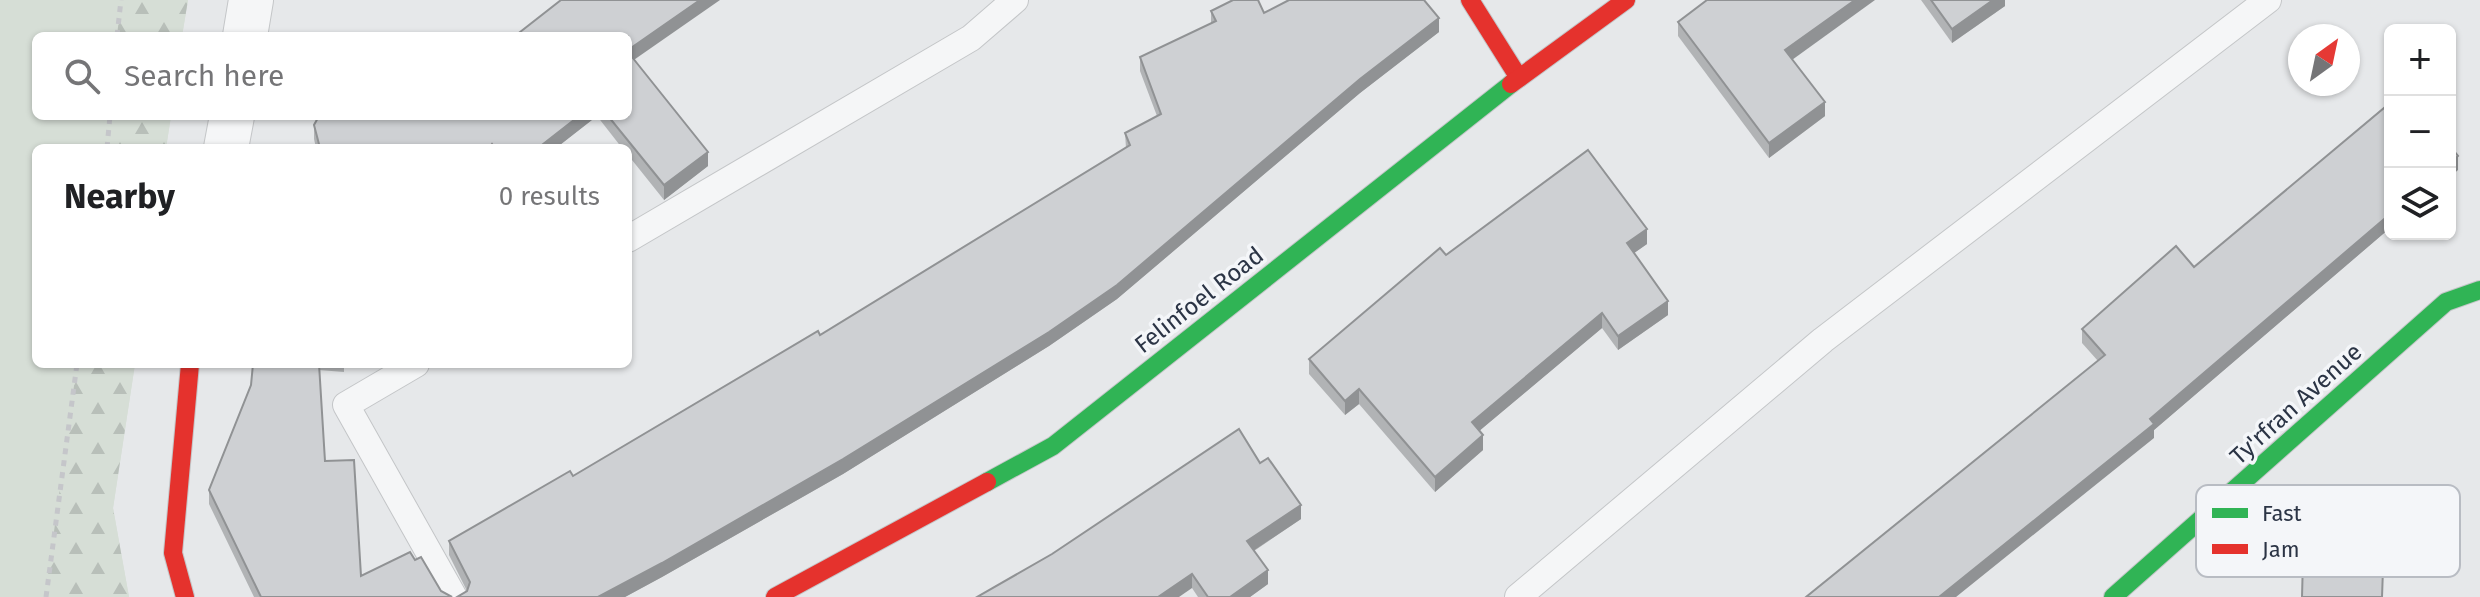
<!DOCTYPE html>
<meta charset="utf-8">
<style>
body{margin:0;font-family:"Fira Sans",sans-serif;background:#f2f2f2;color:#202124}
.controls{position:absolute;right:24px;top:24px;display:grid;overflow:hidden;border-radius:12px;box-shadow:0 2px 6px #0004}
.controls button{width:72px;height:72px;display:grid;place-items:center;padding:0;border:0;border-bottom:2px solid #e0e0e0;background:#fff;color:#202124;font:40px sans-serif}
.compass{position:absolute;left:2288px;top:24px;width:72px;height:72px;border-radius:50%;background:#fff;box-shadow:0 2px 6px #0004;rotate:33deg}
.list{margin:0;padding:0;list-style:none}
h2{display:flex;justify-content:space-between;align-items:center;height:104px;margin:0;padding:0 32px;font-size:34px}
h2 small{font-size:26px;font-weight:400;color:#757577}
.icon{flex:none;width:44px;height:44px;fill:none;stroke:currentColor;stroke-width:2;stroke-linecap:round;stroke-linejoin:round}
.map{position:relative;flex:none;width:2480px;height:597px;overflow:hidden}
.search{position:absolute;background:#fff;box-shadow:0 2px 6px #0004;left:32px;top:32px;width:600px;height:88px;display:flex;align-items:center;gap:20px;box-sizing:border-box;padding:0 28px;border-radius:12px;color:#757577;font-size:30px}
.panel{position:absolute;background:#fff;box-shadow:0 2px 6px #0004;left:32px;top:144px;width:600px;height:224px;border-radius:12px}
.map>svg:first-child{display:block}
.green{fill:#d6ded6}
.forest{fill:url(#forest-firs)}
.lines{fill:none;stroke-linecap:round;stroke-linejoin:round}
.lane-casing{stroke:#c4c6c8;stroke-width:28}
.street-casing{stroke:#c4c6c8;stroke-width:46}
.fast-casing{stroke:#c4c6c8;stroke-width:20}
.jam-casing{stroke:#c4c6c8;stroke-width:20}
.path{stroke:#c5c6ca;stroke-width:5;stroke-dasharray:6 6;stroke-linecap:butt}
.lane{stroke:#f5f6f7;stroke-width:26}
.street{stroke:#f5f6f7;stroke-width:44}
.fast{stroke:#30b455;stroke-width:18}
.jam{stroke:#e5322d;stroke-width:18}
.wall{fill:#b1b3b5}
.shaded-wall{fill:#909294}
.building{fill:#ced0d3;stroke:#909294;stroke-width:2}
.labels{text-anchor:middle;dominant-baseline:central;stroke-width:7;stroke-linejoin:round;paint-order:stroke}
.street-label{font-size:24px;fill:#2b3445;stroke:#f4f6f9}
.key{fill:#f4f6f9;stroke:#b8bcc3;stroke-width:2}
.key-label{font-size:22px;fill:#2b3445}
</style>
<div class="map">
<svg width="2480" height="597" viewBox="0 0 2480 597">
<defs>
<pattern id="forest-firs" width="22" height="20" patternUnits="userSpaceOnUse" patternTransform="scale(2)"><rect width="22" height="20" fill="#d6ded6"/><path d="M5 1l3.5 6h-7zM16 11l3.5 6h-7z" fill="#b8bfb9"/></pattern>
</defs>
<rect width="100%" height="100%" fill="#e6e8ea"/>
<polygon class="green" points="0,0 188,0 182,36 36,36 36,116 171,116 166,148 36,148 36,364 135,364 113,508 129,597 0,597"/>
<g class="forest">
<polygon points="121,0 188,0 182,36 117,36"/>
<polygon points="110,116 171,116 166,148 106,148"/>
<polygon points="77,364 135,364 113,508 129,597 45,597"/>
</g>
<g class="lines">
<defs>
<g id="lane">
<polyline points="628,239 971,38 1015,0"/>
<polyline points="416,364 346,405 454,597"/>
<polyline points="1518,597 1823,340 2268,0"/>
</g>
<g id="street">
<polyline points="245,36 251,0"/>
<polyline points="226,148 232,116"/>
</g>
<g id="fast">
<polyline points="987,482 1053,446 1511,84"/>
<polyline points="2113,597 2446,302 2480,290"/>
</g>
<g id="jam">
<polyline points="1470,0 1519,78"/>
<polyline points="1511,84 1626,0"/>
<polyline points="185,597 173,553 190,364"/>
<polyline points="775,597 987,482"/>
</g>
</defs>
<use href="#lane" class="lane-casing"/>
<use href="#street" class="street-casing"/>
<use href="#fast" class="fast-casing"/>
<use href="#jam" class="jam-casing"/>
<g class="path">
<polyline points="117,36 121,0"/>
<polyline points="107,148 110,116"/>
<polyline points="46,597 77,364"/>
</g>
<use href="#lane" class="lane"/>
<use href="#street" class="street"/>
<use href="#fast" class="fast"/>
<use href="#jam" class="jam"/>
</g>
<g class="wall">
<polygon points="1921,0 2005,0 2005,6 1952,43"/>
<polygon points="1211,11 1264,13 1439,32 1360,93 1117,299 1049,346 843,474 662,577 625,597 457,597 467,591 449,555 449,541 573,476 820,335 1126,148 1125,133 1157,116 1140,71 1140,57 1211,23"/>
<polygon points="1678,22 1792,60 1825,116 1769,158 1678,36"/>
<polygon points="634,60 708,166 664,200 628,155 628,148 622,148 597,116 556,148 316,148 314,139 314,125 319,116 628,116"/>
<polygon points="2390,103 2390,228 2154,430 2154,438 2098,361 2082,343 2082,329 2194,267"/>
<polygon points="1647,244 1634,253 1668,315 1618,350 1602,328 1479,431 1483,450 1435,492 1359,404 1345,415 1309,374 1309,359 1446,255"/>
<polygon points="253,364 344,364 344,372 319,370 325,461 361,576 415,560 441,591 452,597 254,597 209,504 209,490 251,385"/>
<polygon points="1260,463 1301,519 1254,551 1268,584 1250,597 1198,597 1192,588 977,597"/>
</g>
<g class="shaded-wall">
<polygon points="700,0 720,0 628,64 628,50"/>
<polygon points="1855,0 1875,0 1785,65 1785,50"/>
<polygon points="1993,0 2005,0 2005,6 1952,43 1952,29"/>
<polygon points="1439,18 1439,32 1360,93 1117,299 1049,346 843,474 662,577 625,597 598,597 1360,79"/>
<polygon points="1825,102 1825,116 1769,158 1769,143"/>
<polygon points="579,116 597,116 556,148 538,148"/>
<polygon points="708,152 708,166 664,200 664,185"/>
<polygon points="2458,156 2458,170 2450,177 2450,163"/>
<polygon points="2390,214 2390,228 2154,430 2154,438 1956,597 1939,597 2150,419"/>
<polygon points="1647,229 1647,244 1627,258 1627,243"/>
<polygon points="1668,301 1668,315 1618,350 1618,336"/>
<polygon points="1602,313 1602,328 1472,437 1472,422"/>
<polygon points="1359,389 1359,404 1345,415 1345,401"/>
<polygon points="1483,435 1483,450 1435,492 1435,477"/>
<polygon points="1301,505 1301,519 1247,555 1247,541"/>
<polygon points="1268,570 1268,584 1250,597 1230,597"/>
<polygon points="1192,574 1192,588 1179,597 1158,597"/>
</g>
<g class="building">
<polygon points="561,0 700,0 628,50 628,36 515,36"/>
<polygon points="1233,0 1258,0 1264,13 1289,0 1424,0 1439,18 1360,79 1117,285 1049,332 843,459 662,563 598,597 457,597 467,591 470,582 449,541 570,471 573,476 818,331 820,335 1130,145 1125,133 1161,114 1140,57 1216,21 1211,11"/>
<polygon points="1707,0 1855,0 1785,50 1825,102 1769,143 1678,22"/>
<polygon points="1931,0 1993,0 1952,29"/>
<polygon points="628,52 708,152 664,185 608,116 628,116"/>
<polygon points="2390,103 2390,214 2150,419 2154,424 1939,597 1806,597 2105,355 2082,329 2176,246 2194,267"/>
<polygon points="319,116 579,116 538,148 495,148 492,144 489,148 320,148 314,125"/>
<polygon points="2450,146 2458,156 2450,163"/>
<polygon points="1588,150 1647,229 1627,243 1668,301 1618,336 1602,313 1472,422 1483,435 1435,477 1359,389 1345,401 1309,359 1440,248 1446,255"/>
<polygon points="253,364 319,364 325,461 354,460 361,576 410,552 415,560 421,557 441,591 452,597 261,597 209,490 251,385"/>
<polygon points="1239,429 1260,463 1268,458 1301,505 1247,541 1268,570 1230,597 1208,597 1192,574 1158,597 977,597 1052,554"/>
<polygon points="2304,521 2365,523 2365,568 2383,569 2382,597 2302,597"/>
</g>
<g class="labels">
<g class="street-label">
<text transform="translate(1199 300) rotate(-38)">Felinfoel Road</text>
<text transform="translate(2296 404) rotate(-42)">Ty'rfran Avenue</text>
</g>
</g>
<rect x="2196" y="485" width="264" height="92" rx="12" class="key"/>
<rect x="2212" y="508" width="36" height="10" fill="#30b455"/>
<rect x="2212" y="544" width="36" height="10" fill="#e5322d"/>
<g class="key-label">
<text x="2262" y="521">Fast</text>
<text x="2262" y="557">Jam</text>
</g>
</svg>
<div class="controls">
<button>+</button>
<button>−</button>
<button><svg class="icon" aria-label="layers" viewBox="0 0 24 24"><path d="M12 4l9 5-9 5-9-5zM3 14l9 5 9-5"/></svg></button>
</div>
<svg class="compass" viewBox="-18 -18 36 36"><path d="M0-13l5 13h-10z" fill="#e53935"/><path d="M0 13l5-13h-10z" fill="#757577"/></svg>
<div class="search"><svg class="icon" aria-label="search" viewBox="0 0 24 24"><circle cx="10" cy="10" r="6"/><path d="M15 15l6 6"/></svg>Search here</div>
<section class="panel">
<h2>Nearby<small>0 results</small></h2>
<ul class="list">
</ul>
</section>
</div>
